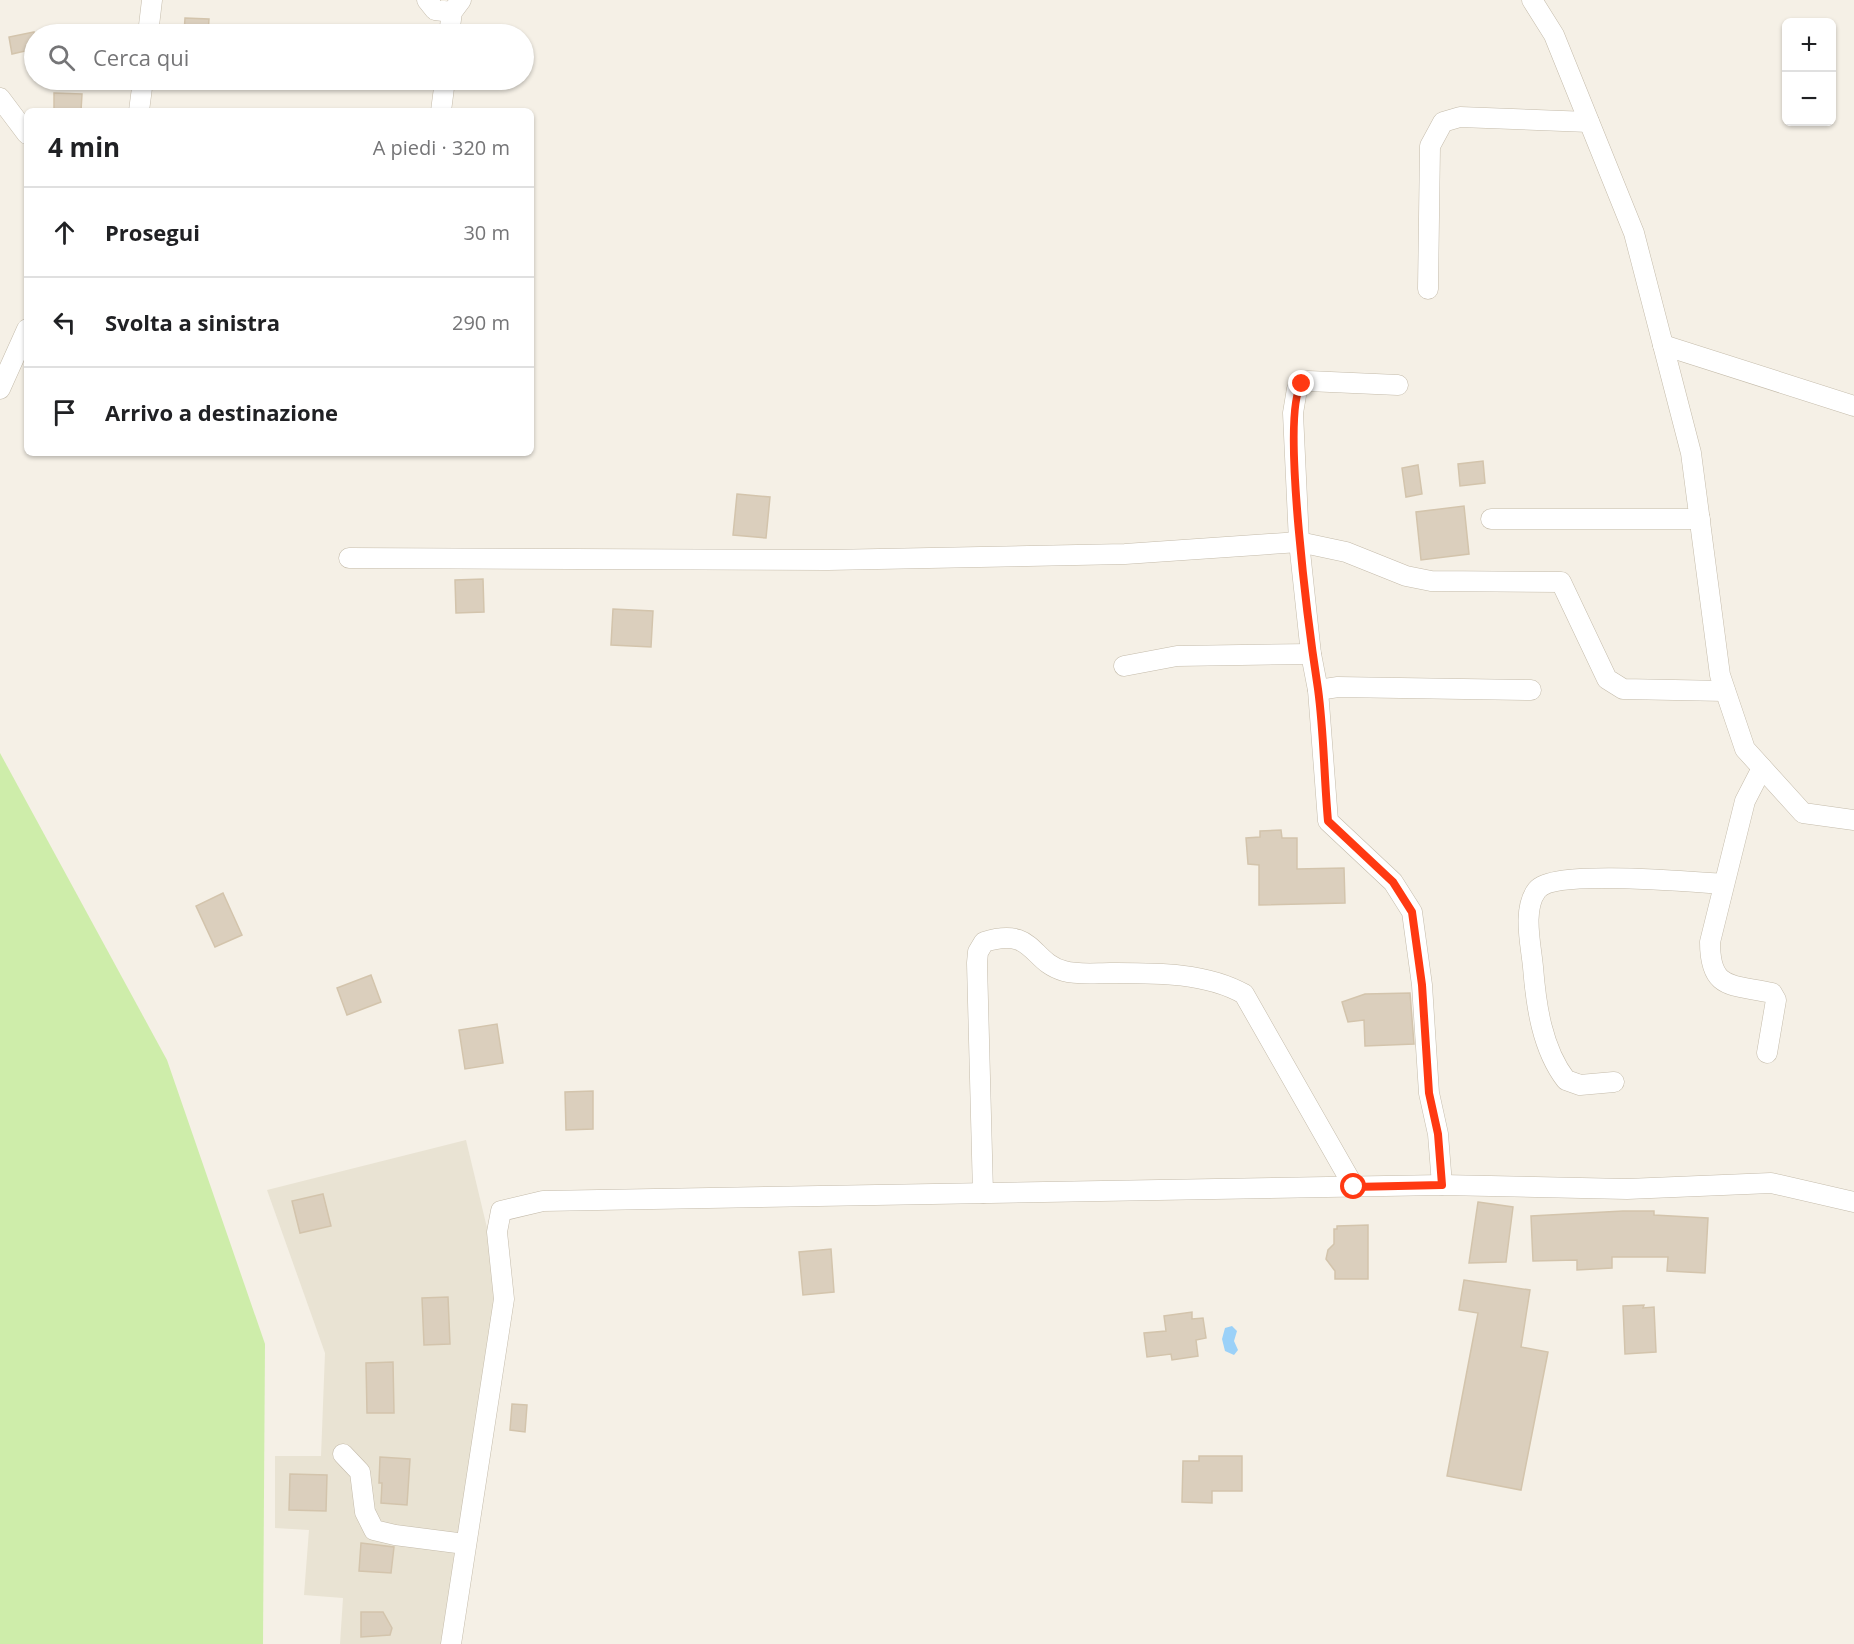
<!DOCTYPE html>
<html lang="it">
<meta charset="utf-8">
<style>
body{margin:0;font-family:"Open Sans",sans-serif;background:#f2f2f2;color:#202124}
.controls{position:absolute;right:18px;top:18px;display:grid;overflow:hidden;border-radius:9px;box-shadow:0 2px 4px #0004}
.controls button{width:54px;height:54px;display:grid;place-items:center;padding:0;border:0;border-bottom:2px solid #e0e0e0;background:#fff;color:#202124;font:30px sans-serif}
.stop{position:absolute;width:18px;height:18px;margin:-14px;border:4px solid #ff3912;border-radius:50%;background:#fff}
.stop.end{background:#ff3912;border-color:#fff;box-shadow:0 2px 6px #0008}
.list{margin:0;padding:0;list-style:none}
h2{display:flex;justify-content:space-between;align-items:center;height:78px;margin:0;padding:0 24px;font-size:26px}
h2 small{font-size:20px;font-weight:400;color:#757577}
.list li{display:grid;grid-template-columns:39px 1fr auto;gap:18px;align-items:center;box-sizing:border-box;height:90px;padding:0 24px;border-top:2px solid #e0e0e0}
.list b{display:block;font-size:22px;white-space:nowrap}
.list em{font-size:20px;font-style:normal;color:#757577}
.icon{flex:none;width:33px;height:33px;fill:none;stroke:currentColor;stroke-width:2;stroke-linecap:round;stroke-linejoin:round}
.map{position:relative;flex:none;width:1854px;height:1644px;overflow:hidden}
.search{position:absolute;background:#fff;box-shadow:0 2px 4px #0004;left:24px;top:24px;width:510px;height:66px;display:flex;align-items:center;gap:15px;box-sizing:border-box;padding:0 21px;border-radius:33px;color:#757577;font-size:22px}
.panel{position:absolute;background:#fff;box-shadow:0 2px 4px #0004;left:24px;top:108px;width:510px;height:348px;border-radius:9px}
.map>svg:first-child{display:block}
.residential{fill:#e9e3d3}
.green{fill:#ceedaa}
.water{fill:#9bd1f8}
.building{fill:#dbcfbd;stroke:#d3c4ac;stroke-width:1.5}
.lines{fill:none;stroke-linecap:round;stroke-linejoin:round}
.minor-casing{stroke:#c4bbaa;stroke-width:21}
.minor{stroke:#fff;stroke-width:20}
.route{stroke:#ff3912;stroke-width:8}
</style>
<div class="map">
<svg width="1854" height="1644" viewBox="0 0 1854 1644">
<rect width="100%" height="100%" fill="#f5f0e6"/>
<polygon class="residential" points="466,1140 504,1299 451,1644 340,1644 343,1598 304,1595 309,1530 275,1528 275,1456 321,1456 325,1353 267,1190"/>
<polygon class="green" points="0,753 167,1060 265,1344 263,1644 0,1644"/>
<polygon class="water" points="1232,1326 1237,1331 1234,1341 1238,1350 1234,1355 1225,1351 1222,1339 1225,1328"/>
<g class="building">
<polygon points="185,18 209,19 208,34 184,34"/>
<polygon points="34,32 34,49 12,54 9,37"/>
<polygon points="54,93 82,94 81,111 54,111"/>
<polygon points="1483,461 1485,483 1460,486 1458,464"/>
<polygon points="1418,465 1422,494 1406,497 1402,468"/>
<polygon points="737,494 770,497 766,538 733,535"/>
<polygon points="1464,506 1469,554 1421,560 1416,512"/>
<polygon points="483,579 484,612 456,613 455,580"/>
<polygon points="613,609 653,611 651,647 611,645"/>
<polygon points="1281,830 1282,838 1297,838 1297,869 1344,868 1345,903 1259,905 1259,865 1248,864 1246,838 1260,837 1260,831"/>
<polygon points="223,893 242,935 215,947 196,906"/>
<polygon points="371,975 381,1002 347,1015 337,988"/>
<polygon points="1410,993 1414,1044 1365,1046 1364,1020 1348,1022 1342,1002 1365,994"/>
<polygon points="497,1024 503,1063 465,1069 459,1030"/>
<polygon points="593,1091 593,1129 566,1130 565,1092"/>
<polygon points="323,1194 331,1226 300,1233 292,1201"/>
<polygon points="1478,1202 1513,1207 1506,1262 1469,1263"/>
<polygon points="1623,1211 1654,1211 1654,1215 1708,1218 1705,1273 1667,1271 1668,1257 1612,1257 1612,1268 1577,1270 1577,1260 1533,1261 1531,1216"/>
<polygon points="1368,1225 1368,1279 1335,1279 1335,1271 1326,1259 1328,1250 1334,1244 1334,1229 1337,1229 1337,1226"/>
<polygon points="831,1249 834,1292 803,1295 799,1252"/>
<polygon points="1464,1280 1530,1290 1521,1347 1548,1352 1521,1490 1447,1476 1478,1313 1459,1310"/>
<polygon points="448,1297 450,1344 424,1345 422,1298"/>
<polygon points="1644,1305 1643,1308 1654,1307 1656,1352 1625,1354 1623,1306"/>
<polygon points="1192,1312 1192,1319 1203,1318 1206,1338 1196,1340 1198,1356 1172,1360 1171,1354 1147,1357 1144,1333 1166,1331 1164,1316"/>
<polygon points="393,1362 394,1413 367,1413 366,1363"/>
<polygon points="512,1404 527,1405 525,1432 510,1430"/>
<polygon points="1199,1456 1242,1456 1242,1491 1212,1491 1212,1503 1182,1502 1183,1461 1199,1461"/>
<polygon points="380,1457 410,1459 407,1505 381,1503 382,1483 379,1483"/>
<polygon points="290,1474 327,1475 326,1511 289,1510"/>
<polygon points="361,1543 394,1547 391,1573 359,1571"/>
<polygon points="361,1612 383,1612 392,1628 390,1635 361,1637"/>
</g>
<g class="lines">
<defs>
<g id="minor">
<polyline points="427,0 435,10 452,12"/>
<polyline points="1532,0 1554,35 1634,233 1691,453 1720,675 1745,749 1803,813 1854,820"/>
<polyline points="148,34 152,0"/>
<polyline points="449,34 452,12 461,0"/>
<polyline points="0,98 27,134"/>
<polyline points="139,111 143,80"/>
<polyline points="441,111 445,80"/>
<polyline points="1428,289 1430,146 1443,122 1460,117 1589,122"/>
<polyline points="1663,345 1854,406"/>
<polyline points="1398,385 1308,381 1297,389 1293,413 1299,542 1311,654 1318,690 1328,821 1393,882 1412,912 1422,985 1429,1093 1438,1134 1442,1185"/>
<polyline points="0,389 27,329"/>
<polyline points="1491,519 1700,519"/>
<polyline points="349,558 828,560 1125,554 1299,542 1346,552 1406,576 1431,581 1561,582 1607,679 1623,689 1725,691"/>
<polyline points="1124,666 1177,656 1311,654"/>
<polyline points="1318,690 1338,687 1531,690"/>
<path d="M1762,768L1745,801L1710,942C1710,991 1732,984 1772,993L1776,1000L1767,1053"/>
<path d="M1614,1082L1580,1085L1566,1080C1542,1049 1536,1005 1533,967C1531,945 1522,909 1537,890C1554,869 1692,882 1723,884"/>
<path d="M983,1193L977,963L978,952L984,942C1035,926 1030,962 1064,971C1078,975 1096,973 1110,973C1154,973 1205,972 1244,994L1354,1187"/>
<polyline points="343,1454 360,1472 365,1512 374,1530 395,1535 465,1544"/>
<polyline points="451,1644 504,1299 497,1232 501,1211 543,1201 1442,1185 1627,1189 1771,1183 1854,1202"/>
</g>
</defs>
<use href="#minor" class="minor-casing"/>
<use href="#minor" class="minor"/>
</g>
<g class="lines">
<path class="route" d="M1302,384C1279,411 1311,644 1318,689C1324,733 1324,777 1328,821L1393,882L1412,912L1422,985L1429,1093L1438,1134L1442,1185L1354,1187"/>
</g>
</svg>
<div class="controls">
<button>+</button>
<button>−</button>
</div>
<div class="stop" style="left:1354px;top:1187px"></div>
<div class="stop end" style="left:1302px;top:384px"></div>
<div class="search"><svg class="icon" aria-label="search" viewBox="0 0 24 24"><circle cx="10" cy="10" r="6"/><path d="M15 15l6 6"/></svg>Cerca qui</div>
<section class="panel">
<h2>4 min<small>A piedi · 320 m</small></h2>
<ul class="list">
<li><svg class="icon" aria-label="ahead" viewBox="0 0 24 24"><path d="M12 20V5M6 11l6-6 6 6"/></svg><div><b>Prosegui</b></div><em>30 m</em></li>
<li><svg class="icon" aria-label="left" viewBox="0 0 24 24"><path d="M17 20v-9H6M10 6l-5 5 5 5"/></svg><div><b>Svolta a sinistra</b></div><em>290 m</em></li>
<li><svg class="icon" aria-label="arrive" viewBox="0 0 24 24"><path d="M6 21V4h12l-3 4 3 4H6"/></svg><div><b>Arrivo a destinazione</b></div></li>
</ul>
</section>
</div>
